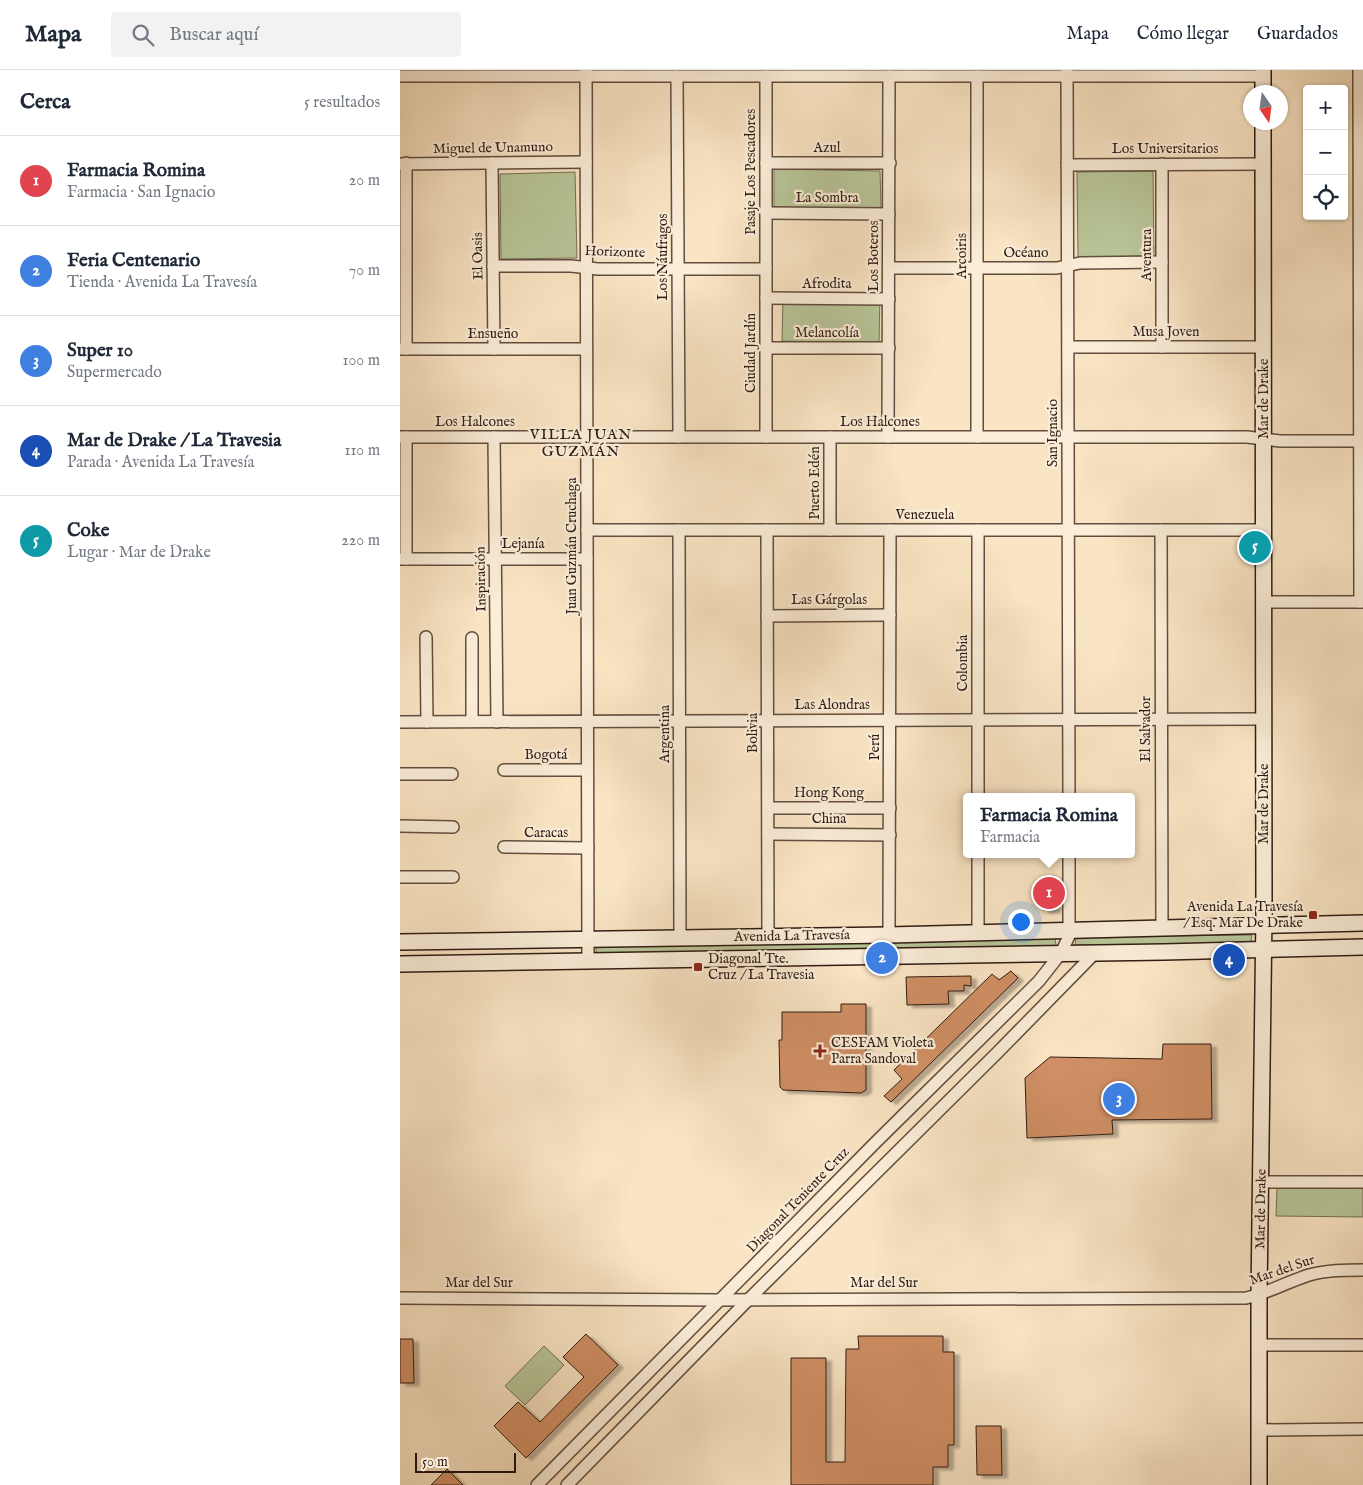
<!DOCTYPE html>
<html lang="es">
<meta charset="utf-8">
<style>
body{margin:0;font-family:"IM FELL English",serif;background:#f2f2f3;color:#1f2937}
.controls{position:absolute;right:15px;top:15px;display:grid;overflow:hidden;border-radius:5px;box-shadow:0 1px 4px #0004}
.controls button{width:45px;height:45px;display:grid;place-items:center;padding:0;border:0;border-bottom:1px solid #e0e1e3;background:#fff;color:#1f2937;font:25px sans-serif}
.compass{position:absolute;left:843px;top:15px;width:45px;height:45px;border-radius:50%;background:#fff;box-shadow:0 1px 4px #0004;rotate:167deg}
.scale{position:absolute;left:15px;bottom:12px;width:101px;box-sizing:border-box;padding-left:5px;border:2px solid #301b13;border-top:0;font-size:14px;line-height:18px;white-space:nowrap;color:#301b13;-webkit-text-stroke:4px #fbedd8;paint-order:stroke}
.you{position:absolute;left:620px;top:851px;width:18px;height:18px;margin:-12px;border:4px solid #fff;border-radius:50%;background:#1a73e8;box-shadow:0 0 0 8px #1a73e833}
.badge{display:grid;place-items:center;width:32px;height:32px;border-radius:50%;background:#8f2418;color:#fff;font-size:16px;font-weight:700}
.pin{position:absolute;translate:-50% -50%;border:2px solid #fff;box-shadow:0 1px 5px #0006}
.popup{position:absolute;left:563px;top:723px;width:172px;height:65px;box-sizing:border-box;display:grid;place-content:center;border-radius:5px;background:#fff;filter:drop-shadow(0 1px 4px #0005);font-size:16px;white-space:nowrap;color:#747a83}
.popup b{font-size:19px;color:#1f2937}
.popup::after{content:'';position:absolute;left:50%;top:100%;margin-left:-10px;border:10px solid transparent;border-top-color:#fff}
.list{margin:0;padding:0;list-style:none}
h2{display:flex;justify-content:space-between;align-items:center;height:65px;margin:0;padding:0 20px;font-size:21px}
h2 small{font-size:16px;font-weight:400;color:#747a83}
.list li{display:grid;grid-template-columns:32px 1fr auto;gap:15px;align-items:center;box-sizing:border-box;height:90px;padding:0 20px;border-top:1px solid #e0e1e3}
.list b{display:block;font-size:19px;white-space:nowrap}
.list p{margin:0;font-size:16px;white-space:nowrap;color:#747a83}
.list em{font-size:16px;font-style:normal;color:#747a83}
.icon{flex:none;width:28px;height:28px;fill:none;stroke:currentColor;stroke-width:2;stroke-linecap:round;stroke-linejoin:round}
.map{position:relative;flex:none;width:963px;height:1415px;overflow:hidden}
header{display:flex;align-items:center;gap:30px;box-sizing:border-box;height:70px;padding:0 25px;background:#fff;border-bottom:1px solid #e0e1e3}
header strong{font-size:24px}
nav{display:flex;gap:28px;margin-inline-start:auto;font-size:18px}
.search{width:350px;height:45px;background:#f2f2f3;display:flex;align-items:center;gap:12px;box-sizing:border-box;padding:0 18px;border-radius:5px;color:#747a83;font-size:19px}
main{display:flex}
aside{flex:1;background:#fff}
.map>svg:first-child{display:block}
.green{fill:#b8c598;stroke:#747056}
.building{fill:#cf8e64;stroke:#301b13;filter:url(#shadow)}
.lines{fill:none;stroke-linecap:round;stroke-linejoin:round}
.street-casing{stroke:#624d3f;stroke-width:14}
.secondary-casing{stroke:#301b13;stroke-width:18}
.street{stroke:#fbedd8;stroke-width:11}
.secondary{stroke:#fbedd8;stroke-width:15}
.poi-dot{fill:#8f2418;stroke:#fbedd8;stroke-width:2}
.labels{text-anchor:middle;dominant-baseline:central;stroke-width:4.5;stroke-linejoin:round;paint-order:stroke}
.street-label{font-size:14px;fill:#301b13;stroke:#fbedd8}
.poi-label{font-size:14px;fill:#301b13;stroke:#fbedd8;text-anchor:start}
.neighbourhood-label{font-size:15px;letter-spacing:1px;fill:#301b13;stroke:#fbedd8}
</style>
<header>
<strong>Mapa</strong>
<div class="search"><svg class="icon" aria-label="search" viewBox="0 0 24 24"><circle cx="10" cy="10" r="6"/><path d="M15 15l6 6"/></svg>Buscar aquí</div>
<nav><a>Mapa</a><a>Cómo llegar</a><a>Guardados</a></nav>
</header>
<main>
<aside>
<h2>Cerca<small>5 resultados</small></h2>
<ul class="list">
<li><span class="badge" style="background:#e0444e">1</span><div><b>Farmacia Romina</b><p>Farmacia · San Ignacio</p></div><em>20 m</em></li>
<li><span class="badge" style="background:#3f7fe0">2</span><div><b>Feria Centenario</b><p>Tienda · Avenida La Travesía</p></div><em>70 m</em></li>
<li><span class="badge" style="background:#3f7fe0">3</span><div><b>Super 10</b><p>Supermercado</p></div><em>100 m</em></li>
<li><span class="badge" style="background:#1a4fb4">4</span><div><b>Mar de Drake / La Travesia</b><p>Parada · Avenida La Travesía</p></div><em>110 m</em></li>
<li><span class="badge" style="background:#0f9aa8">5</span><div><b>Coke</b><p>Lugar · Mar de Drake</p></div><em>220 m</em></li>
</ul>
</aside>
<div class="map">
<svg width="963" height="1415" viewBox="0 0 963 1415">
<defs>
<filter id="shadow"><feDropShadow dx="5.5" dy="3" stdDeviation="1" flood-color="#0004"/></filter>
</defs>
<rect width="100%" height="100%" fill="#f9e4c3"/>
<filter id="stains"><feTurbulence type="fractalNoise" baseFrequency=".004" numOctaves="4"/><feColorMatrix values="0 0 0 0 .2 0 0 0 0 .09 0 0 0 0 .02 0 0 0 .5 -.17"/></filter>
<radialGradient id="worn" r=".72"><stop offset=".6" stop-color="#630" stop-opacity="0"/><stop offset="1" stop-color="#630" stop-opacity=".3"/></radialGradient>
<g class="green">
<polygon points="374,99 480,101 481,139 374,137"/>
<polygon points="753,101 754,186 678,187 677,102"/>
<polygon points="175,102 177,188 101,189 100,104"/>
<polygon points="480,224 479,273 382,271 383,226"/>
<polygon points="852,865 851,874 675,875 676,867"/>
<polygon points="655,866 656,876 201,885 196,883 196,877 201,876"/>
<polygon points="877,1117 963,1118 963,1147 876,1146"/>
<polygon points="144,1276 164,1295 125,1335 105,1316"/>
</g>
<g class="building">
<polygon points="644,806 655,806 655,840 643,840"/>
<polygon points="611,901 618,908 491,1032 484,1026 502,1009 494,1000 592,904 599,910"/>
<polygon points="571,906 571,916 564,915 564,921 548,921 549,934 507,935 506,907"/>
<polygon points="441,934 466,934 466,1020 461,1023 383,1020 380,1017 379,970 382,970 382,942 441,942"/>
<polygon points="763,974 811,974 812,1049 712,1050 713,1064 627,1068 625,1008 650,987 762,989"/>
<polygon points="186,1264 218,1295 126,1388 94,1356 118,1332 140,1352 184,1307 163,1287"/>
<polygon points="458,1266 543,1266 543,1282 554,1282 554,1375 548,1375 548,1397 533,1397 533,1415 391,1415 391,1288 426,1288 426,1392 445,1392 446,1279 459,1279"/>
<polygon points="0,1269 13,1269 14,1313 0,1313"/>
<polygon points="576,1356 601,1356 602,1405 577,1405"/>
<polygon points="47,1399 63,1415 31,1415"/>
</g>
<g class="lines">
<defs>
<g id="street">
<polyline points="186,0 188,891"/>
<polyline points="667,0 669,727"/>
<polyline points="959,0 960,532"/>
<polyline points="0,6 863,6"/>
<polyline points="277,6 279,367"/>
<polyline points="366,6 366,367"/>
<polyline points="577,6 577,367"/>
<polyline points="92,93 94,279"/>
<polyline points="366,93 490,93"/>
<polyline points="0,94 186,92"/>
<polyline points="762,94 762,277"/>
<polyline points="667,95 863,94"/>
<polyline points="366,143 489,144"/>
<polyline points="93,196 171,196 198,199 366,199"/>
<polyline points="489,198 657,198 680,193 762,192"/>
<polyline points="366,228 489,229"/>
<polyline points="668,277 863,277"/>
<polyline points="366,278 489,278"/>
<polyline points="0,279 186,279"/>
<polyline points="6,279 6,93"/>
<polyline points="0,367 847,367 880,371 960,371"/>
<polyline points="6,367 6,489"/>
<polyline points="94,367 97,652"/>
<polyline points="430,367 430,460"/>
<polyline points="488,367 489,6"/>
<polyline points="187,460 864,460"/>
<polyline points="279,460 280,868"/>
<polyline points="367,460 368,866"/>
<polyline points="578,460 578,727"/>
<polyline points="761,460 762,858"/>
<polyline points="0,489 187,489"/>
<polyline points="864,532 963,532"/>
<polyline points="367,546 490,545"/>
<polyline points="26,567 27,652"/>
<polyline points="72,568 72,651"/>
<polyline points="0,652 864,649"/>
<polyline points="104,700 187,700"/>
<polyline points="0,704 52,704"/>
<polyline points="368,738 490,738"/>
<polyline points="0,756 53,757"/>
<polyline points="368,764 490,765"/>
<polyline points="104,777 188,778"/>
<polyline points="0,807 53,807"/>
<polyline points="578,863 578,784"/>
<polyline points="489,865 490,460"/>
<polyline points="861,1112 963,1112"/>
<path d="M0,1228L321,1230L846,1228C868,1223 887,1212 909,1205C927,1200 945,1200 963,1200"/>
<polyline points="859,1275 963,1275"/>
<polyline points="859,1360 963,1359"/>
<polyline points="137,1415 476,1072 639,911 661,883 669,866 669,784"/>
<polyline points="167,1415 349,1229 598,982 695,883"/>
</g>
<g id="secondary">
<polyline points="863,0 863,22"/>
<polyline points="0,872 489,865 963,853"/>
<polyline points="0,894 764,882 963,877"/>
<polyline points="859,1415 859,1225 864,844 863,52"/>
</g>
</defs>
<use href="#street" class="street-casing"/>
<use href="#secondary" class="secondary-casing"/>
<use href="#street" class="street"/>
<use href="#secondary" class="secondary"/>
</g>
<g class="poi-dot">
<rect x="908" y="840" width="10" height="10" rx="2.5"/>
<rect x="293" y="892" width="10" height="10" rx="2.5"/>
<path d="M417.5 973.5h5v5h5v5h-5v5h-5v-5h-5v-5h5z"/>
</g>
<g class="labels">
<g class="street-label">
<text transform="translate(93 78) rotate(-1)">Miguel de Unamuno</text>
<text x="427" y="78">Azul</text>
<text x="765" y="79">Los Universitarios</text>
<text transform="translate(351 102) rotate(-90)">Pasaje Los Pescadores</text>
<text x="427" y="128">La Sombra</text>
<text transform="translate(215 182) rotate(2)">Horizonte</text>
<text x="626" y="183">Océano</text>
<text transform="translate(747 185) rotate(-90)">Aventura</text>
<text transform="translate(78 186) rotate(-91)">El Oasis</text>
<text transform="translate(474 186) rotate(-90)">Los Boteros</text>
<text transform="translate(562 186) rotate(-90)">Arcoiris</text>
<text transform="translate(263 187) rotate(-90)">Los Náufragos</text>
<text x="427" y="214">Afrodita</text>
<text x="766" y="262">Musa Joven</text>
<text x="427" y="263">Melancolía</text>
<text x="93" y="264">Ensueño</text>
<text transform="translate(351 283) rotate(-90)">Ciudad Jardín</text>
<text transform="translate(864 329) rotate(-90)">Mar de Drake</text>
<text x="75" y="352">Los Halcones</text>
<text x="480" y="352">Los Halcones</text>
<text transform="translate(653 363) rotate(-90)">San Ignacio</text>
<text transform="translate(415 413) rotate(-90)">Puerto Edén</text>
<text x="525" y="445">Venezuela</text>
<text x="123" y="474">Lejanía</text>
<text transform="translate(172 476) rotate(-90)">Juan Guzmán Cruchaga</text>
<text transform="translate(81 509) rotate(-91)">Inspiración</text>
<text x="429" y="530">Las Gárgolas</text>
<text transform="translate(563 593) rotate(-90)">Colombia</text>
<text x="432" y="635">Las Alondras</text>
<text transform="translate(746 659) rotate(-90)">El Salvador</text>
<text transform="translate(353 663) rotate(-90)">Bolivia</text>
<text transform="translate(265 664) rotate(-90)">Argentina</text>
<text transform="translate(475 677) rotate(-90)">Perú</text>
<text x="146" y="685">Bogotá</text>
<text x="429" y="723">Hong Kong</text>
<text transform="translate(864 734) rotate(-90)">Mar de Drake</text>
<text x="429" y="749">China</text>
<text x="146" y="763">Caracas</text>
<text transform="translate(392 866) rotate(-1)">Avenida La Travesía</text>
<text transform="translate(398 1130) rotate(-46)">Diagonal Teniente Cruz</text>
<text transform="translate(861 1139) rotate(-89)">Mar de Drake</text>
<text transform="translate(882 1200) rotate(-19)">Mar del Sur</text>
<text x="79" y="1213">Mar del Sur</text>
<text x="484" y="1213">Mar del Sur</text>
</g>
<g class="poi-label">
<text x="903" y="837" text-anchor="end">Avenida La Travesía<tspan x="903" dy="16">/ Esq. Mar De Drake</tspan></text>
<text x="308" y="889">Diagonal Tte.<tspan x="308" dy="16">Cruz / La Travesia</tspan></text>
<text x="431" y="973">CESFAM Violeta<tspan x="431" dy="16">Parra Sandoval</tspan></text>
</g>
<g class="neighbourhood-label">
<text x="181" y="364">VILLA JUAN<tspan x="181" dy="17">GUZMÁN</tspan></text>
</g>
</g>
<rect width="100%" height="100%" filter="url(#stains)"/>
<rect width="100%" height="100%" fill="url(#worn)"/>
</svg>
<div class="controls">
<button>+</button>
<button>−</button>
<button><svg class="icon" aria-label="locate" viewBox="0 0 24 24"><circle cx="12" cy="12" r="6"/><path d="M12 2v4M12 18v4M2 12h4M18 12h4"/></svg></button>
</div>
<svg class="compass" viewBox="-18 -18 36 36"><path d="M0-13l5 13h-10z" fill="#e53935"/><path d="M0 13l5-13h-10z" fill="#747a83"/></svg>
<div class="scale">50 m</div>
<div class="you"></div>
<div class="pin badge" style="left:649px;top:823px;background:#e0444e">1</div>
<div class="popup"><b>Farmacia Romina</b>Farmacia</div>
<div class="pin badge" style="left:482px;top:888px;background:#3f7fe0">2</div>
<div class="pin badge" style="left:719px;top:1029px;background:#3f7fe0">3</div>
<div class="pin badge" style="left:829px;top:890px;background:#1a4fb4">4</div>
<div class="pin badge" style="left:855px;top:477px;background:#0f9aa8">5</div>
</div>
</main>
